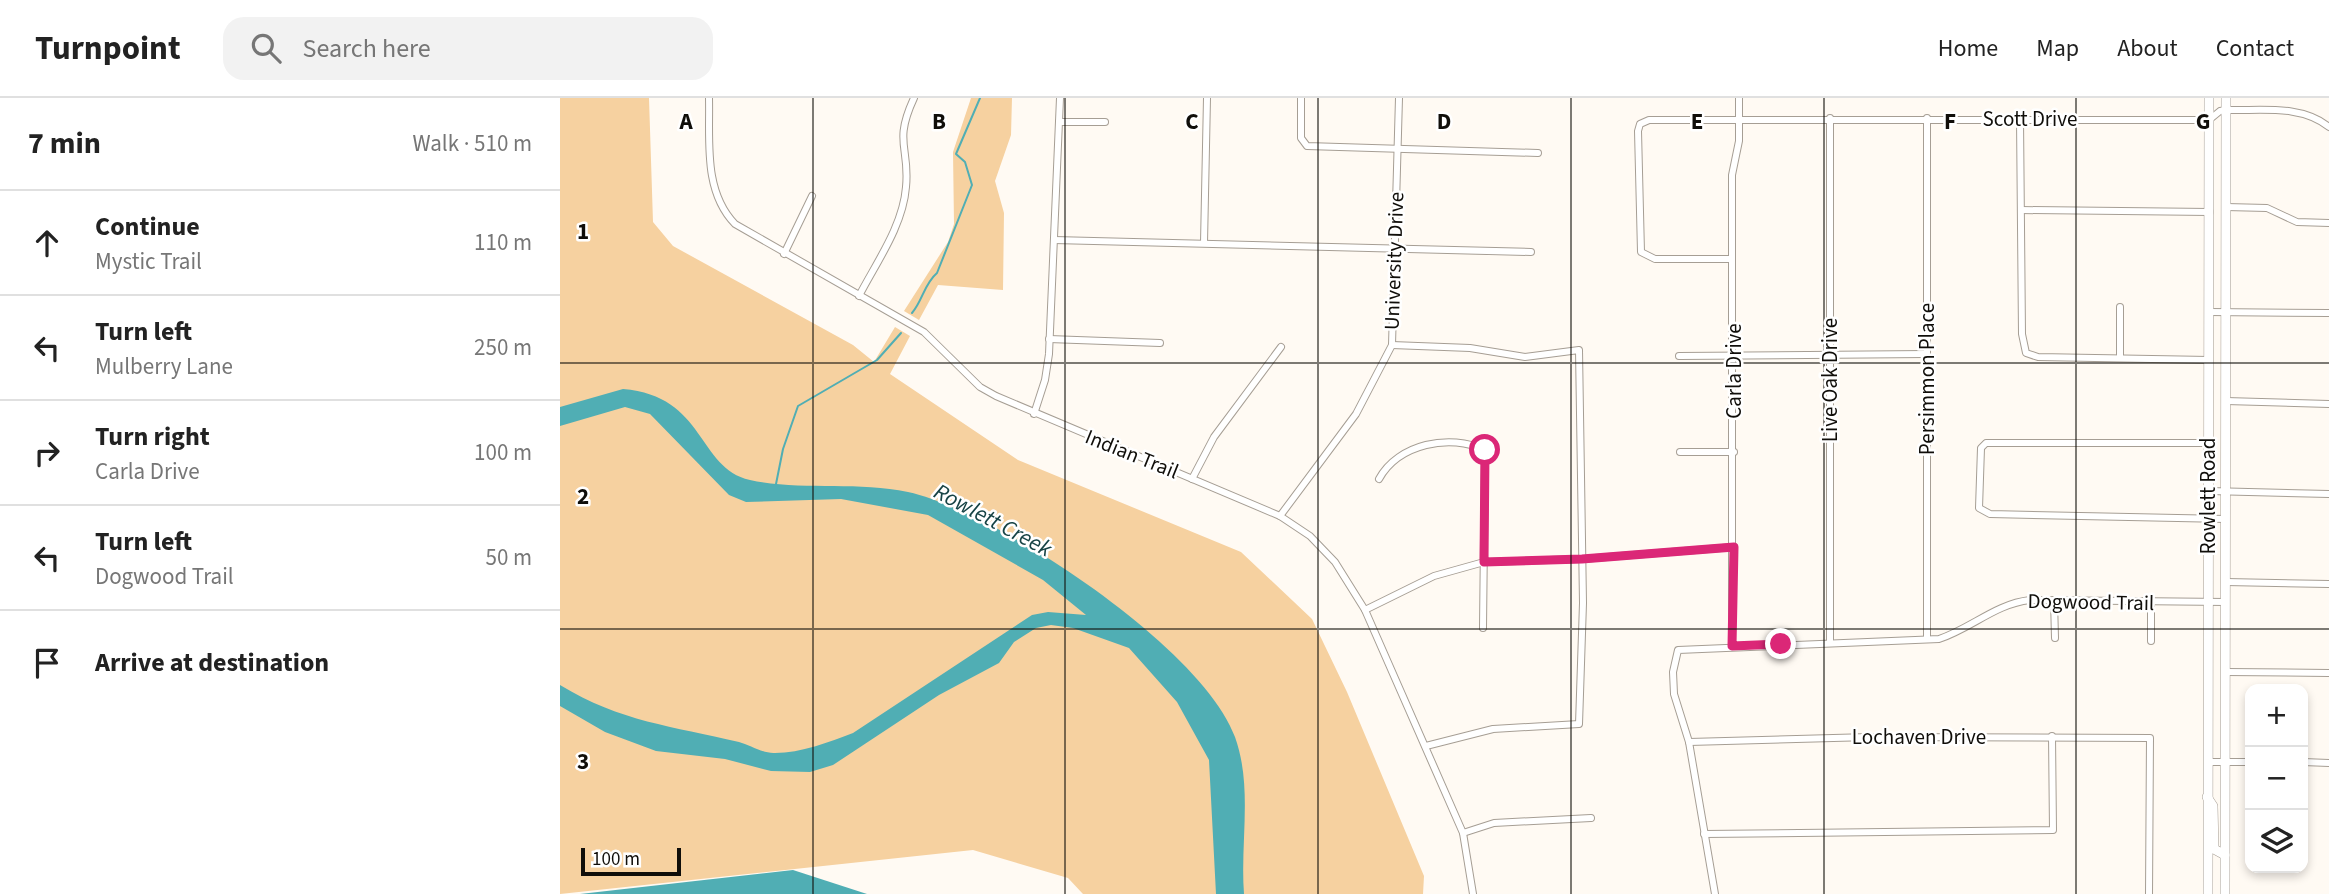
<!DOCTYPE html>
<meta charset="utf-8">
<style>
body{margin:0;font-family:"Source Sans 3",sans-serif;background:#f2f2f2;color:#222}
.controls{position:absolute;right:21px;bottom:21px;display:grid;overflow:hidden;border-radius:14px;box-shadow:0 4px 10px #0003}
.controls button{width:63px;height:63px;display:grid;place-items:center;padding:0;border:0;border-bottom:2px solid #e0e0e0;background:#fff;color:#222;font:35px sans-serif}
.scale{position:absolute;left:21px;bottom:18px;width:100px;box-sizing:border-box;padding-left:7px;border:4px solid #100e0a;border-top:0;font-size:19px;line-height:24px;white-space:nowrap;color:#100e0a;-webkit-text-stroke:5px #fff;paint-order:stroke}
.stop{position:absolute;width:21px;height:21px;margin:-16px;border:5px solid #db2777;border-radius:50%;background:#fff}
.stop.end{background:#db2777;border-color:#fff;box-shadow:0 2px 7px #0008}
.list{margin:0;padding:0;list-style:none}
h2{display:flex;justify-content:space-between;align-items:center;height:91px;margin:0;padding:0 28px;font-size:30px}
h2 small{font-size:23px;font-weight:400;color:#767676}
.list li{display:grid;grid-template-columns:46px 1fr auto;gap:21px;align-items:center;box-sizing:border-box;height:105px;padding:0 28px;border-top:2px solid #e0e0e0}
.list b{display:block;font-size:26px;white-space:nowrap}
.list p{margin:0;font-size:23px;white-space:nowrap;color:#767676}
.list em{font-size:23px;font-style:normal;color:#767676}
.icon{flex:none;width:38px;height:38px;fill:none;stroke:currentColor;stroke-width:2;stroke-linecap:round;stroke-linejoin:round}
.map{position:relative;flex:none;width:1769px;height:796px;overflow:hidden}
header{display:flex;align-items:center;gap:42px;box-sizing:border-box;height:98px;padding:0 35px;background:#fff;border-bottom:2px solid #e0e0e0}
header strong{font-size:33px}
nav{display:flex;gap:38px;margin-inline-start:auto;font-size:24px}
.search{width:490px;height:63px;background:#f2f2f2;display:flex;align-items:center;gap:18px;box-sizing:border-box;padding:0 24px;border-radius:21px;color:#767676;font-size:26px}
main{display:flex}
aside{flex:1;background:#fff}
.map>svg:first-child{display:block}
.green{fill:#f6d1a0}
.water{fill:#50aeb4}
.lines{fill:none;stroke-linecap:round;stroke-linejoin:round}
.stream{stroke:#50aeb4;stroke-width:2}
.minor-casing{stroke:#a69e94;stroke-width:8}
.secondary-casing{stroke:#a69e94;stroke-width:10}
.minor{stroke:#fff;stroke-width:6}
.secondary{stroke:#fff;stroke-width:9}
.route{stroke:#db2777;stroke-width:9}
.grid{fill:none;stroke:#100e0a;stroke-width:2;stroke-opacity:0.55}
.labels{text-anchor:middle;dominant-baseline:central;stroke-width:5;stroke-linejoin:round;paint-order:stroke}
.street-label{font-size:21px;fill:#100e0a;stroke:#fff}
.water-label{font-size:23px;font-style:italic;fill:#174345;stroke:#fff}
.grid-label{font-size:23px;text-anchor:middle;font-weight:bold;fill:#100e0a;stroke:#fff;stroke-width:5;stroke-linejoin:round;paint-order:stroke}
</style>
<header>
<strong>Turnpoint</strong>
<div class="search"><svg class="icon" aria-label="search" viewBox="0 0 24 24"><circle cx="10" cy="10" r="6"/><path d="M15 15l6 6"/></svg>Search here</div>
<nav><a>Home</a><a>Map</a><a>About</a><a>Contact</a></nav>
</header>
<main>
<aside>
<h2>7 min<small>Walk · 510 m</small></h2>
<ul class="list">
<li><svg class="icon" aria-label="ahead" viewBox="0 0 24 24"><path d="M12 20V5M6 11l6-6 6 6"/></svg><div><b>Continue</b><p>Mystic Trail</p></div><em>110 m</em></li>
<li><svg class="icon" aria-label="left" viewBox="0 0 24 24"><path d="M17 20v-9H6M10 6l-5 5 5 5"/></svg><div><b>Turn left</b><p>Mulberry Lane</p></div><em>250 m</em></li>
<li><svg class="icon" aria-label="right" viewBox="0 0 24 24"><path d="M7 20v-9h11M14 6l5 5-5 5"/></svg><div><b>Turn right</b><p>Carla Drive</p></div><em>100 m</em></li>
<li><svg class="icon" aria-label="left" viewBox="0 0 24 24"><path d="M17 20v-9H6M10 6l-5 5 5 5"/></svg><div><b>Turn left</b><p>Dogwood Trail</p></div><em>50 m</em></li>
<li><svg class="icon" aria-label="arrive" viewBox="0 0 24 24"><path d="M6 21V4h12l-3 4 3 4H6"/></svg><div><b>Arrive at destination</b></div></li>
</ul>
</aside>
<div class="map">
<svg width="1769" height="796" viewBox="0 0 1769 796">
<rect width="100%" height="100%" fill="#fffaf3"/>
<g class="green">
<polygon points="0,0 89,0 93,124 113,148 293,247 314,264 335,229 350,238 330,276 458,362 681,454 752,521 787,594 864,778 863,796 523,796 508,780 413,752 0,796"/>
<polygon points="411,0 452,0 451,37 435,83 444,115 443,192 378,187 359,222 344,213 388,144 394,126 393,54"/>
</g>
<g class="water">
<path d="M63,291C146,298 137,370 190,382C239,393 295,383 348,394C438,414 643,550 675,639C693,689 680,744 684,796H656L649,662L617,604L569,550L513,530L491,527L476,530L454,544L439,565L379,597L273,667L250,674L211,673L165,661L96,653L45,634L0,608V587C61,624 112,628 179,644C190,647 204,656 215,655C241,655 269,644 293,635L472,517L488,514L526,517L483,482L368,417L281,401L186,404L169,397L90,316L65,309L0,328V309Z"/>
<polygon points="233,772 307,796 20,796"/>
</g>
<g class="lines">
<g class="stream">
<path d="M352,215C363,202 364,186 377,175L412,87L405,64L396,56L420,0"/>
<polyline points="216,386 223,351 238,308 317,262 341,235"/>
</g>
<defs>
<g id="minor">
<path d="M149,0C150,42 143,93 175,126L364,234L420,289L436,298L720,418L750,438L775,464L805,512L903,735L913,796"/>
<polyline points="741,0 741,40 747,48 978,55"/>
<polyline points="1460,21 1462,236 1466,255 1478,259 1649,262"/>
<polyline points="499,24 545,24"/>
<polyline points="1666,109 1707,110 1737,124 1769,125"/>
<polyline points="1461,112 1650,114"/>
<polyline points="494,142 971,154"/>
<polyline points="644,145 647,0"/>
<polyline points="224,156 252,98"/>
<path d="M1172,161H1095L1081,154L1078,33L1080,26L1089,22H1649L1660,13L1666,12C1701,13 1741,6 1769,29"/>
<path d="M299,198C316,165 343,128 346,89C350,49 333,45 354,0"/>
<polyline points="1649,214 1769,215"/>
<polyline points="489,241 600,245"/>
<polyline points="832,247 910,250 965,259 1019,252 1023,505 1019,626 933,631 866,648"/>
<polyline points="1119,258 1366,256"/>
<polyline points="1560,259 1560,209"/>
<polyline points="1666,303 1769,306"/>
<polyline points="474,316 485,282 489,256 500,0"/>
<polyline points="1649,345 1426,345 1421,350 1419,410 1430,416 1666,421"/>
<polyline points="1120,354 1174,354"/>
<polyline points="632,381 654,339 721,249"/>
<path d="M819,381C838,346 890,335 925,352L923,530"/>
<polyline points="1649,393 1769,396"/>
<polyline points="720,418 796,316 832,247 839,0"/>
<polyline points="1666,484 1769,486"/>
<polyline points="1494,502 1495,540"/>
<polyline points="1591,505 1591,543"/>
<polyline points="805,512 874,478 924,464 1022,461 1174,449"/>
<polyline points="1367,541 1367,20"/>
<polyline points="1270,545 1270,20"/>
<polyline points="1172,548 1172,77 1179,43 1179,0"/>
<polyline points="1666,574 1769,575"/>
<polyline points="1129,644 1310,639 1590,640 1589,796"/>
<polyline points="1648,664 1690,664"/>
<polyline points="1743,664 1769,665"/>
<polyline points="903,735 934,725 1031,720"/>
<polyline points="1144,736 1493,732 1492,638"/>
<path d="M1155,796L1129,644L1114,596L1113,574L1118,552L1379,541C1412,530 1435,506 1470,502L1666,504"/>
</g>
<g id="secondary">
<polyline points="1647,699 1653,708 1654,751 1665,757"/>
<polyline points="1648,796 1649,0"/>
<polyline points="1665,796 1666,0"/>
</g>
</defs>
<use href="#minor" class="minor-casing"/>
<use href="#secondary" class="secondary-casing"/>
<use href="#minor" class="minor"/>
<use href="#secondary" class="secondary"/>
</g>
<g class="lines">
<polyline class="route" points="925,352 924,464 1022,461 1174,449 1172,548 1221,546"/>
</g>
<path class="grid" d="M253,0V796M505,0V796M758,0V796M1011,0V796M1264,0V796M1516,0V796M0,265H1769M0,531H1769"/>
<g class="labels">
<g class="street-label">
<text x="1470" y="21">Scott Drive</text>
<text transform="translate(834 163) rotate(-88)">University Drive</text>
<text transform="translate(1174 273) rotate(-90)">Carla Drive</text>
<text transform="translate(1367 281) rotate(-90)">Persimmon Place</text>
<text transform="translate(1270 282) rotate(-90)">Live Oak Drive</text>
<text transform="translate(572 356) rotate(22)">Indian Trail</text>
<text transform="translate(1648 398) rotate(-90)">Rowlett Road</text>
<text transform="translate(1531 504) rotate(1)">Dogwood Trail</text>
<text x="1359" y="639">Lochaven Drive</text>
</g>
<g class="water-label">
<text transform="translate(433 422) rotate(28)">Rowlett Creek</text>
</g>
</g>
<g class="grid-label">
<text x="126" y="31">A</text>
<text x="379" y="31">B</text>
<text x="632" y="31">C</text>
<text x="884" y="31">D</text>
<text x="1137" y="31">E</text>
<text x="1390" y="31">F</text>
<text x="1643" y="31">G</text>
<text x="23" y="141">1</text>
<text x="23" y="406">2</text>
<text x="23" y="671">3</text>
</g>
</svg>
<div class="controls">
<button>+</button>
<button>−</button>
<button><svg class="icon" aria-label="layers" viewBox="0 0 24 24"><path d="M12 4l9 5-9 5-9-5zM3 14l9 5 9-5"/></svg></button>
</div>
<div class="scale">100 m</div>
<div class="stop" style="left:925px;top:352px"></div>
<div class="stop end" style="left:1221px;top:546px"></div>
</div>
</main>
